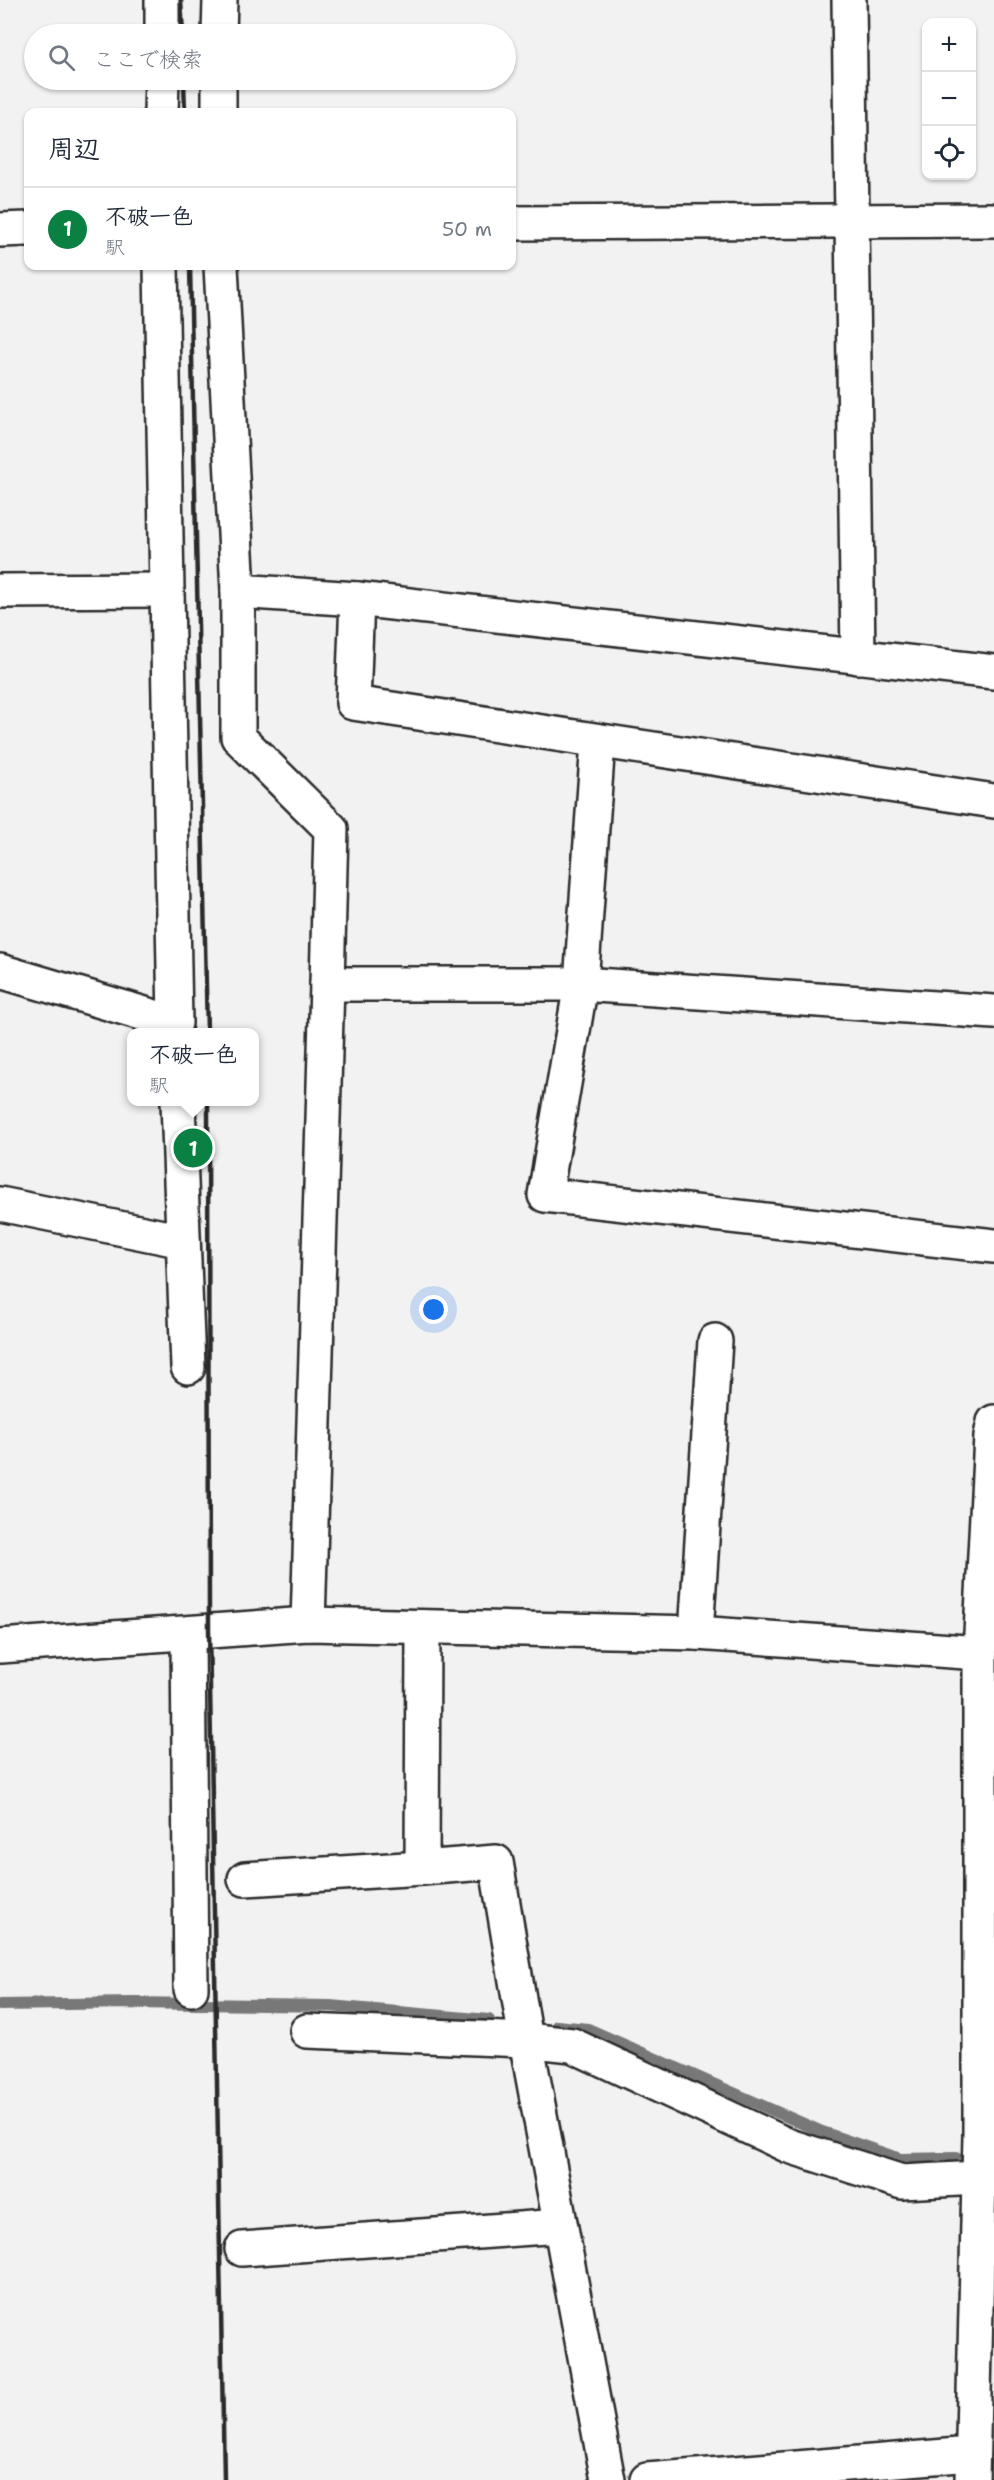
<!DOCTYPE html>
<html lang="ja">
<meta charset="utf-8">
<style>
body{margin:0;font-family:"Shantell Sans","Klee One",sans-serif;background:#f6f6f7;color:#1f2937}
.controls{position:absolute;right:18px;top:18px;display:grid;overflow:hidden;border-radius:12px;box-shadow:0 2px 4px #0004}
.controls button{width:54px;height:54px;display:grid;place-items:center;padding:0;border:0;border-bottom:2px solid #e0e1e3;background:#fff;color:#1f2937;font:30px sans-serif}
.you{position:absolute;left:434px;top:1310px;width:21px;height:21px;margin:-15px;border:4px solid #fff;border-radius:50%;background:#1a73e8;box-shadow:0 0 0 9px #1a73e833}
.badge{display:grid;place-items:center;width:39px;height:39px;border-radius:50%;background:#0b8043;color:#fff;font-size:20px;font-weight:700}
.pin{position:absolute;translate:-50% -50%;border:3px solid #fff;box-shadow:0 2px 6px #0006}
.popup{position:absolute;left:127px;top:1028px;width:132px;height:78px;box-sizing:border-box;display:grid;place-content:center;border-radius:12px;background:#fff;filter:drop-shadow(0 2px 4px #0005);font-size:20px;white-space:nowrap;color:#747a83}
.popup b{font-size:22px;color:#1f2937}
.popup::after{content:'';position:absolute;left:50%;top:100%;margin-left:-12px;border:12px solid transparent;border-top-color:#fff}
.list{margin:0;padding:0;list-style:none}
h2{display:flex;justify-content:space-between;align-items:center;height:78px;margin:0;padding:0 24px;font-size:26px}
h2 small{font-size:20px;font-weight:400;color:#747a83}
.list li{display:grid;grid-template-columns:39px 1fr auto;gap:18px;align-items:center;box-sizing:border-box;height:84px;padding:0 24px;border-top:2px solid #e0e1e3}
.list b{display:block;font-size:22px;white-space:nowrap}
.list p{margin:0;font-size:20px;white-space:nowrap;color:#747a83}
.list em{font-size:20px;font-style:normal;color:#747a83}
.icon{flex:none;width:33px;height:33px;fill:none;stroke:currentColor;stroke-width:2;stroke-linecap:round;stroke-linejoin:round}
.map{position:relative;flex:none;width:994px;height:2480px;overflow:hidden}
.search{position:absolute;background:#fff;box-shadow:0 2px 4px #0004;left:24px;top:24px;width:492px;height:66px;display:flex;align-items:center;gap:15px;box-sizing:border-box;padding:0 21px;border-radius:33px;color:#747a83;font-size:22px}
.panel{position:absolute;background:#fff;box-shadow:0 2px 4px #0004;left:24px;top:108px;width:492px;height:162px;border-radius:12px}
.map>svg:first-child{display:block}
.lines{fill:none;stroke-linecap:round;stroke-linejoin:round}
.stream{stroke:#787878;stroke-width:12}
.minor-casing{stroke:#2b2b2b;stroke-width:38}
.minor{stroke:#fff;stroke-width:33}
.rail{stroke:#2b2b2b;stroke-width:4.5}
</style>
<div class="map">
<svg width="994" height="2480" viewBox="0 0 994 2480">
<rect width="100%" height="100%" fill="#f2f2f2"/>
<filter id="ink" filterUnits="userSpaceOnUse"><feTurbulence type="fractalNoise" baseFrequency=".0167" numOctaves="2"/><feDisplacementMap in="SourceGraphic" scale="12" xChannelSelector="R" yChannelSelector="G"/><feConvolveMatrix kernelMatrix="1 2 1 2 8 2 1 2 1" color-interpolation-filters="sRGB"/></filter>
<g filter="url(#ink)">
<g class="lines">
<g class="stream">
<polyline points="0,2005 134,2003 330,2006 489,2020"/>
<polyline points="557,2026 588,2029 822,2132 900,2159 956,2158"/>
</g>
<defs>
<g id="minor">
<polyline points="849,0 858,657"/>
<polyline points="162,34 162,0"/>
<polyline points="219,34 220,0"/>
<polyline points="161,112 162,80"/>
<polyline points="219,112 219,80"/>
<polyline points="512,223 994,220"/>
<polyline points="0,230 28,229"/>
<polyline points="221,266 238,591"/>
<polyline points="0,591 166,590"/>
<polyline points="357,599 994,672"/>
<polyline points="598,742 581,984 545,1195 994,1246"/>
<polyline points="994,801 353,703 357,599 238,591 238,737 331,829 327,984 581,984 994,1012"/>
<polyline points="0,971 175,1023 161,266"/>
<polyline points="178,1102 188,1367"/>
<polyline points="0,1204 183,1241"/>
<polyline points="308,1624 327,984"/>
<polyline points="423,1627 422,1868 496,1862 526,2040 608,2480"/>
<polyline points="696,1633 715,1341"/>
<polyline points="188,1635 191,1989"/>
<polyline points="0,1646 308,1624 696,1633 980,1653"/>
<polyline points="245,1879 422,1868"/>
<polyline points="307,2031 526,2040 572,2045 789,2146 902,2182 978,2178"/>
<polyline points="242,2249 560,2226"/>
<polyline points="647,2480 971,2454"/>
<polyline points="972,2480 980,2135 980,1653 991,1436 994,1422"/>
</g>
</defs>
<use href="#minor" class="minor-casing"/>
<use href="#minor" class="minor"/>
<g class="rail">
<polyline points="181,0 183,34"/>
<polyline points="184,80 185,112"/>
<polyline points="190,266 207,1032"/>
<polyline points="208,1102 209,1629 224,2480"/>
</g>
</g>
</g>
</svg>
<div class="controls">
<button>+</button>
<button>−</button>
<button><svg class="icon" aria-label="locate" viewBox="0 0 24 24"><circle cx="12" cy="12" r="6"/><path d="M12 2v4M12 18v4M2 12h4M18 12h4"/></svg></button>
</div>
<div class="you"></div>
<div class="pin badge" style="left:193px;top:1148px">1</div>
<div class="popup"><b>不破一色</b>駅</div>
<div class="search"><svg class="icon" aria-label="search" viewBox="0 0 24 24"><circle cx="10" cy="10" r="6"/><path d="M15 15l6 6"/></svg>ここで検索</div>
<section class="panel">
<h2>周辺<small></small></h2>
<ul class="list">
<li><span class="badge">1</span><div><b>不破一色</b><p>駅</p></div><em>50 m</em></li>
</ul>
</section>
</div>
